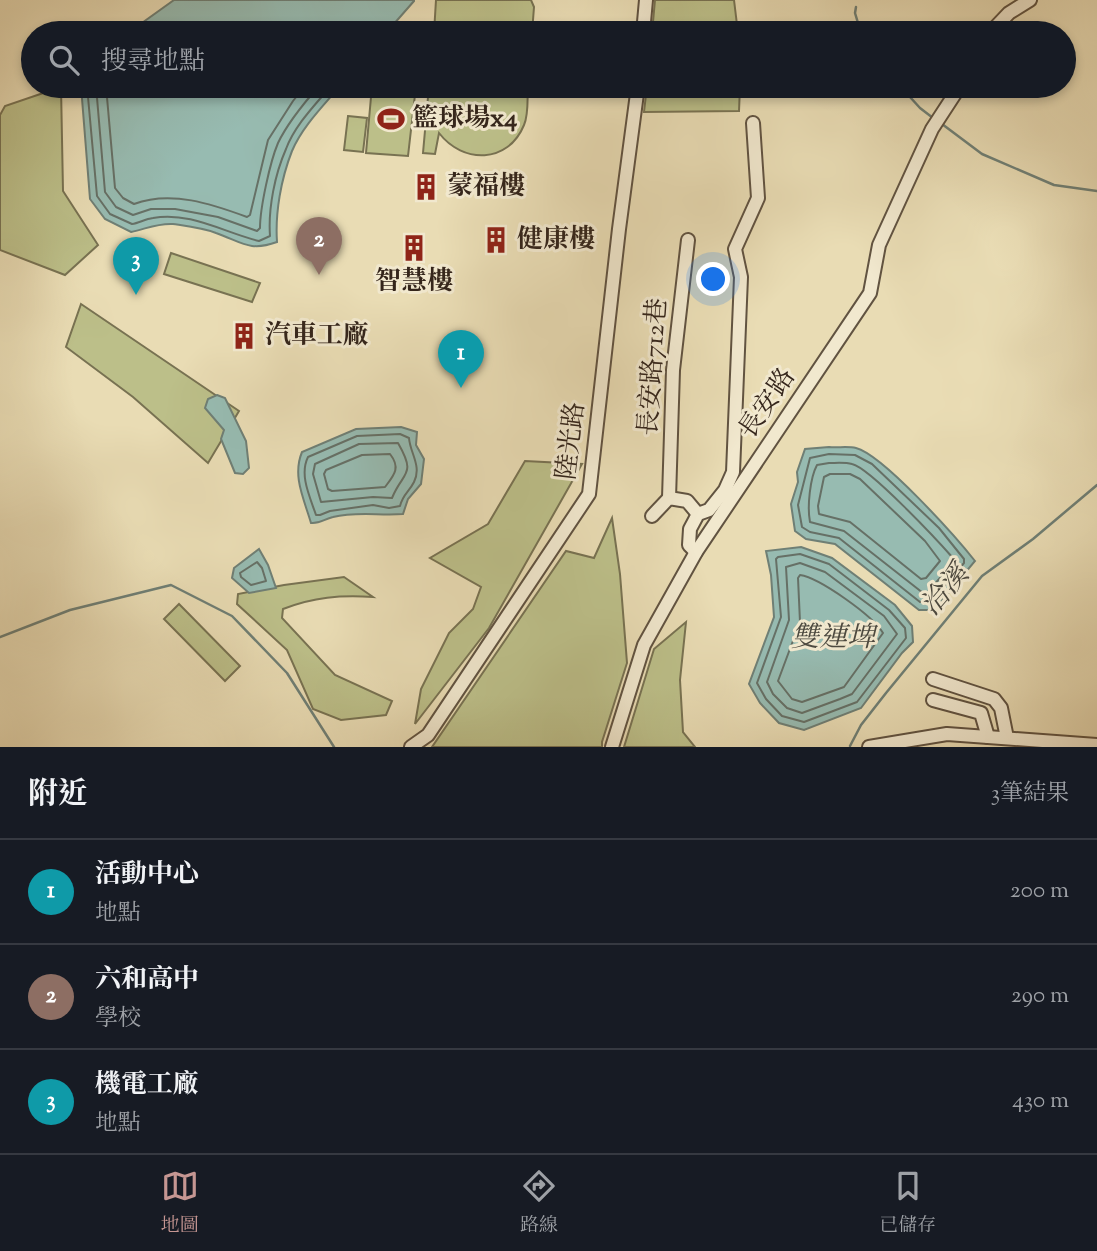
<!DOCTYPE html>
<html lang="zh-TW">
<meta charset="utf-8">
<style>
body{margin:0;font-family:"Sorts Mill Goudy","Noto Serif TC",serif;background:#20242c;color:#f1f3f6}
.you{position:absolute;left:714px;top:280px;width:24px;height:24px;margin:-18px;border:5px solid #fff;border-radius:50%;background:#1a73e8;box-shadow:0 0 0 10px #1a73e833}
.badge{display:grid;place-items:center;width:46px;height:46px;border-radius:50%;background:#c59692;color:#fff;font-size:23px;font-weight:700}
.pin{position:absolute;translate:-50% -58px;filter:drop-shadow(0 2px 4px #0008)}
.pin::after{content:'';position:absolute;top:37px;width:24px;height:21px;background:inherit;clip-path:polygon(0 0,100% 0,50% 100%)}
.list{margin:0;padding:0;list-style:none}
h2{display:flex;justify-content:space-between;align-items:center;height:91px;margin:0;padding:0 28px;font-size:30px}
h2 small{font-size:23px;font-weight:400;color:#9ea1a6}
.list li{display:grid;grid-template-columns:46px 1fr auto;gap:21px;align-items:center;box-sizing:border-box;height:105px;padding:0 28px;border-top:2px solid #363941}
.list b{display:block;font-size:26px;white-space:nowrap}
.list p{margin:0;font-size:23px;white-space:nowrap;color:#9ea1a6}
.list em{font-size:23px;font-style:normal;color:#9ea1a6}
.icon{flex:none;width:38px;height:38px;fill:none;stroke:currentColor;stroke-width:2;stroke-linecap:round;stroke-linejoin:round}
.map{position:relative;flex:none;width:1097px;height:747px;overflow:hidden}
.search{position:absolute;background:#171b24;box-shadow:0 4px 10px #0003;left:21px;right:21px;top:21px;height:77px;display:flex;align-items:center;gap:18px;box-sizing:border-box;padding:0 24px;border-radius:38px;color:#9ea1a6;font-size:26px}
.sheet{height:406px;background:#171b24}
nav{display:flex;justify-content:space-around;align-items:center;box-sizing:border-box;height:98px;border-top:2px solid #363941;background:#171b24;font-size:19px;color:#9ea1a6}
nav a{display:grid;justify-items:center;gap:4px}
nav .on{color:#c59692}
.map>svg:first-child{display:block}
.green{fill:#bcbf89;stroke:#787252;stroke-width:2}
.water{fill:#97bbb1;stroke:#6f7f75;stroke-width:2}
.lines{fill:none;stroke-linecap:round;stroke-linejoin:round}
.shore{stroke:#667066;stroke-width:2}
.stream{stroke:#6f7f75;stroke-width:2.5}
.minor-casing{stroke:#615341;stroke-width:16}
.minor{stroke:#f1e8ce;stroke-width:12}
.labels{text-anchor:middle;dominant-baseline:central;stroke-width:6;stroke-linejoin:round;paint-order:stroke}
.poi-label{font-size:26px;font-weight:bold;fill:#34251b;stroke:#f1e8ce;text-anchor:start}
.street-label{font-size:26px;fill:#34251b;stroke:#f1e8ce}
.water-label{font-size:28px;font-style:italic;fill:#4d4a40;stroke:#f1e8ce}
</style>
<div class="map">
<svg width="1097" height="747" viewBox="0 0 1097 747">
<rect width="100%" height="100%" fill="#e9dcb4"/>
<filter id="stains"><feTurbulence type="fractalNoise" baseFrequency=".00286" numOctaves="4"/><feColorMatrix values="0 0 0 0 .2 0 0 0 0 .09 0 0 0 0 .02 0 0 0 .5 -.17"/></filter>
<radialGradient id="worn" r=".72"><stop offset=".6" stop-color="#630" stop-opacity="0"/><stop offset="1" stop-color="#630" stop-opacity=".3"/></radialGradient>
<g class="green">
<polygon points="436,0 531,0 534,7 532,33 434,33"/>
<polygon points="655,0 734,0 738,33 652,33"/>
<polygon points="372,86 416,86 408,156 366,153"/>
<path d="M429,86H528C527,97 529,114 524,125C508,164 463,164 439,133L435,154L423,153Z"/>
<polygon points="647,86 740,86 739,111 644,112"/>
<polygon points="61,87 63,191 98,245 65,275 0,250 0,115 5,106"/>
<polygon points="348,116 367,118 363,152 344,150"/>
<polygon points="171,253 260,283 252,302 164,274"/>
<polygon points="81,304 239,411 208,463 133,397 66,347"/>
<polygon points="525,461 582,464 489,628 415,724 421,689 449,633 473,609 481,587 430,558 488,524"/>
<polygon points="612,518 620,574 627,663 602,742 602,747 432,747 566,551 594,558"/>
<path d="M344,577L373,597C340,595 314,597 283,609L282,618L335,675L392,701L386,715L341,720L313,709L287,650L237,604L238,594L284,585Z"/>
<polygon points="179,604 240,666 225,681 164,619"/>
<polygon points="686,622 680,680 683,732 695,747 624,747 654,649"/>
</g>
<g class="water">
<polygon points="174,0 414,0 414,1 386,33 128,33"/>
<path d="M81,86H340C323,106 302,127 292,151C281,179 275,213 277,242C249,252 242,242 216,233C203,228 186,226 173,224C157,223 146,229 131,232L105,219L90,199Z"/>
<polygon points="217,395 225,398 246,441 249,468 243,474 235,473 221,439 224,430 205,408 208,399"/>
<path d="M401,427L417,432L416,445L424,459L421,484L408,499L403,514C380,516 357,511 333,517C324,519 320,524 311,523C304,499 292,476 302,452L356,429Z"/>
<path d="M829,447C837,448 848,446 856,448C883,455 956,537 975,561L934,610H919L835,544L806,539L795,531L791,504L798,482L797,472L805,449Z"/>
<polygon points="801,547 832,558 895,605 912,626 913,642 902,653 861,708 804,730 779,723 760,703 749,684 774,617 771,575 766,551"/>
<polygon points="259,549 268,565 276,588 249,593 232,578 234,568"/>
</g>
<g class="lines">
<g class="shore">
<path d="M87,86L97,196L110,214L132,224C139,223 145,219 153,218C190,211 225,233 259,241L270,236C268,208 275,174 286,149C295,125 315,105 331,86"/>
<path d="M96,86L105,192L116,207L133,215L151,209H175L218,217L257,231L260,228C260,208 270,162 278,143C288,122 304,103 319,86"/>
<path d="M106,86L115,188L123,198L134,204C171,190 212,204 247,217L250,215L268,140L293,101L305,86"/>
<path d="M400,434L409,438C410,453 422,466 414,482C409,492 403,494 400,506L389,508L373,505L330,511L320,515H316C310,497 299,475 308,457L357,436Z"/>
<path d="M398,443C417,476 403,471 392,498L373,497L321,502L313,474L315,464L359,444Z"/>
<path d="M390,454C401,468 394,475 385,487L332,491L328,489L324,474L326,470L362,455Z"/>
<polygon points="829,454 855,455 872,464 939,528 964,559 964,563 931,602 920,602 839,538 810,532 802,527 798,505 810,458"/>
<path d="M829,463C836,463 845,462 852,464C870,468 938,541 953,558V563L927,593H923L844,531L810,522C807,507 810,478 817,465Z"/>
<polygon points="830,474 850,474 860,479 925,541 940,561 926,578 921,579 850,522 819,514 818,506 824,477"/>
<polygon points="800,554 829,564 889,610 905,628 906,638 857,702 804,722 782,716 766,699 757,683 781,617 776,559 778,557"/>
<polygon points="257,562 262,568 266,581 251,585 241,577 240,573"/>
<polygon points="800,563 825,572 884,616 897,634 852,694 840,699 802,713 787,708 773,694 767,682 789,620 786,567"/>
<path d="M800,575C820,578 873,616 883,633L844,687L802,702L792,699L778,681L800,622L798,578Z"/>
</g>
<g class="stream">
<polyline points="856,7 855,13 861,33"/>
<polyline points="900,86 920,108 933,118"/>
<polyline points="942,124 982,154 1054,185 1097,191"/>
<polyline points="0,637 70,610 171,585 232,616 287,673 334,747"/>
<polyline points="850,746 861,725 886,693 982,576 1033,539 1097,485"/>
</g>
<defs>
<g id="minor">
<polyline points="643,33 646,0"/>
<polyline points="990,33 1009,13 1030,0"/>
<polyline points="669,498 673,370 688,240"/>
<polyline points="652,516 669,498 687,501 698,514"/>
<polyline points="696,552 689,545 690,529 698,514 709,510 725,490 733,472 741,277 735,249 758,198 753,123"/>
<polyline points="933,679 994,699 1001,708 1007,738"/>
<polyline points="933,700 981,713 988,737"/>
<polyline points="411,747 428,735 589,494 619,229 638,86"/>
<polyline points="612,747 644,645 696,552 870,293 879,245 932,129 960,86"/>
<polyline points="869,747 947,734 1097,745"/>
</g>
</defs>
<use href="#minor" class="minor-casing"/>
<use href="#minor" class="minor"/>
</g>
<defs>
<symbol id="stadium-bare" viewBox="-9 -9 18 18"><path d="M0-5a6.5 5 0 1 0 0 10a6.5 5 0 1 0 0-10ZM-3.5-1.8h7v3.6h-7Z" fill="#8f2418" stroke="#f1e8ce" stroke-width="2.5" paint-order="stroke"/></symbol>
<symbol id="building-bare" viewBox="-9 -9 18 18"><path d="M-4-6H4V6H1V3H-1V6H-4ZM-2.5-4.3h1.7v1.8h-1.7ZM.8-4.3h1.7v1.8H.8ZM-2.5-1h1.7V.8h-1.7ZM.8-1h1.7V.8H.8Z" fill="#8f2418" stroke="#f1e8ce" stroke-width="2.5" paint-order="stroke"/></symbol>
</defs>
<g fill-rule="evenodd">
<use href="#stadium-bare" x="372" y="100" width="38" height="38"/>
<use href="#building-bare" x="407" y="168" width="38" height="38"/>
<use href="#building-bare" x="477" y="221" width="38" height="38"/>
<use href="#building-bare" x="395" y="229" width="38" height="38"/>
<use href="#building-bare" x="225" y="317" width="38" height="38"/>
</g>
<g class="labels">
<g class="poi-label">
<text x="412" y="119">籃球場x4</text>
<text x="447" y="187">蒙福樓</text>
<text x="517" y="240">健康樓</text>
<text x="414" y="282" text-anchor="middle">智慧樓</text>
<text x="265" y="336">汽車工廠</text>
</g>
<g class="street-label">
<text transform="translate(654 367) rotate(-86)">長安路712巷</text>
<text transform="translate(768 404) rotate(-56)">長安路</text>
<text transform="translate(572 441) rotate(-83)">陸光路</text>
</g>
<g class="water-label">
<text transform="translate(946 591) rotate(-49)">洽溪</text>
<text x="833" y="639">雙連埤</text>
</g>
</g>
<rect width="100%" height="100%" filter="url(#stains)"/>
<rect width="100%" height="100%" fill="url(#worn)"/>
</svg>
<div class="you"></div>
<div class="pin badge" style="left:461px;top:388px;background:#0f9aa8">1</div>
<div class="pin badge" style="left:319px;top:275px;background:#8d6e63">2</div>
<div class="pin badge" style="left:136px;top:295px;background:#0f9aa8">3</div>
<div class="search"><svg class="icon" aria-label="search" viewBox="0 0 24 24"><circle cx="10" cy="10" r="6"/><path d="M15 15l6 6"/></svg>搜尋地點</div>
</div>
<section class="sheet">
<h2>附近<small>3筆結果</small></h2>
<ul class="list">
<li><span class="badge" style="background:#0f9aa8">1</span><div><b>活動中心</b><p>地點</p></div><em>200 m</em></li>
<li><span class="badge" style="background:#8d6e63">2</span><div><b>六和高中</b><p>學校</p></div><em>290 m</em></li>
<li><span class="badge" style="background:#0f9aa8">3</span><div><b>機電工廠</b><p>地點</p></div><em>430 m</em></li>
</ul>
</section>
<nav>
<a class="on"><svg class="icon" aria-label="map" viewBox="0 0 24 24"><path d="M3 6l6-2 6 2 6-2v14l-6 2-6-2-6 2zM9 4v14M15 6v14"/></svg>地圖</a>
<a><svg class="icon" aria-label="directions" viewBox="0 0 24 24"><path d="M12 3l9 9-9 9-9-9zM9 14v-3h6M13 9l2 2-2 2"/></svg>路線</a>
<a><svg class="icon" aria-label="saved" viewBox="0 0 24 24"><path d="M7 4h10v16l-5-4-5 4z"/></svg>已儲存</a>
</nav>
